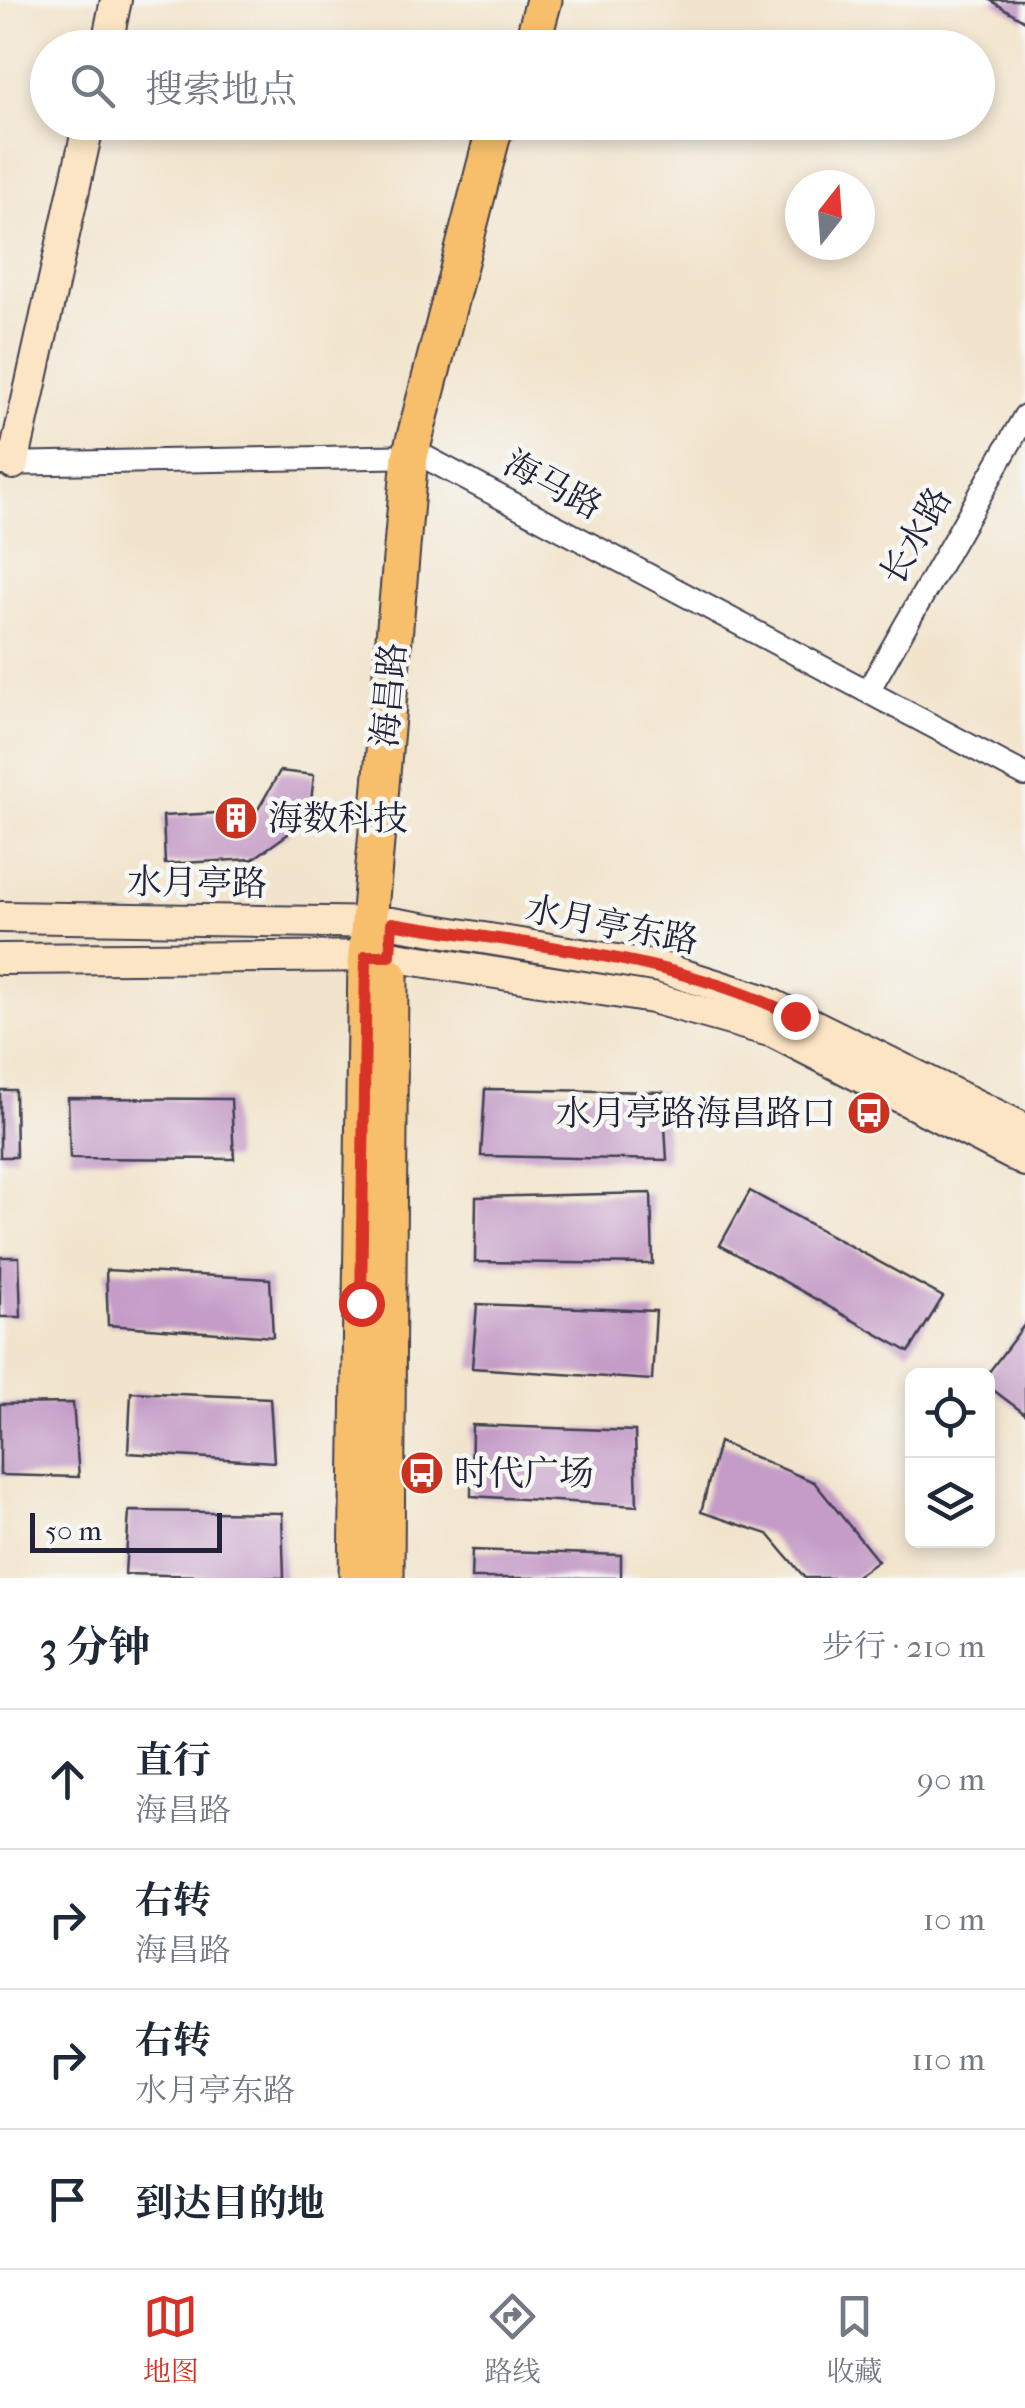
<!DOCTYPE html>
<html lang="zh">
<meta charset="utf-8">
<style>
body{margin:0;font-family:"IM FELL French Canon","Noto Serif SC",serif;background:#f6f6f7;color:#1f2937}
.controls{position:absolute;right:30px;bottom:30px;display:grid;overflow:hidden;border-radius:15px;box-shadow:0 5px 15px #0003}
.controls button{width:90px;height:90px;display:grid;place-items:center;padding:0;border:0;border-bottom:2px solid #e0e1e3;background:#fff;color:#1f2937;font:50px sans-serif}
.compass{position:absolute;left:785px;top:170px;width:90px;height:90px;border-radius:50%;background:#fff;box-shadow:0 5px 15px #0003;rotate:17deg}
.scale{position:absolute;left:30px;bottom:25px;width:192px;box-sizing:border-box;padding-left:10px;border:5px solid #22223b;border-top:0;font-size:28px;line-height:35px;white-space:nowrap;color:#22223b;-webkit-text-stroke:8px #f6f6f2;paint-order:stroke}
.stop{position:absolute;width:30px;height:30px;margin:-22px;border:8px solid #d93025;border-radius:50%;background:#fff}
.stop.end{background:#d93025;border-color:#fff;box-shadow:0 2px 10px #0008}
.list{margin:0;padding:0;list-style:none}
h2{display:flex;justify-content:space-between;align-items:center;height:130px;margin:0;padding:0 40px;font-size:42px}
h2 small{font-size:32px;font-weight:400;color:#747a83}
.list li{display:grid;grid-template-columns:65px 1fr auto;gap:30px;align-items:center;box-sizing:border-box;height:140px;padding:0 40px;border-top:2px solid #e0e1e3}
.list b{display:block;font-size:38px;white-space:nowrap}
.list p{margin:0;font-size:32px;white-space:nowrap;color:#747a83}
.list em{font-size:32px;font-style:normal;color:#747a83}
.icon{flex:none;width:55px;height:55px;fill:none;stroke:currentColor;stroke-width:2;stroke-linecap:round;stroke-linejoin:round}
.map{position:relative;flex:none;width:1025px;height:1578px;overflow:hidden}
.search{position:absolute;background:#fff;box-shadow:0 5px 15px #0003;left:30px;right:30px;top:30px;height:110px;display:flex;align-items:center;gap:25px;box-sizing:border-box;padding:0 35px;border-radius:55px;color:#747a83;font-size:38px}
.sheet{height:690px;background:#fff}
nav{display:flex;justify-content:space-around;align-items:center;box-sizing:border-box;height:140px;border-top:2px solid #e0e1e3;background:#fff;font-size:28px;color:#747a83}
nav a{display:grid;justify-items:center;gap:5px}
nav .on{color:#d93025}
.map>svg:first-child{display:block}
.building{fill:#c49cc7}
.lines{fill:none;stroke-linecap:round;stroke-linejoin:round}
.street-casing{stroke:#413f51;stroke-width:26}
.secondary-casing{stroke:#413f51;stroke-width:34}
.primary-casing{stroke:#413f51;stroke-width:39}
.street{stroke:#fff;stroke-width:22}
.secondary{stroke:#fce5c4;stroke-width:30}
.primary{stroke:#f7bf6c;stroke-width:35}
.route{stroke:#d93025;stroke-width:12}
.labels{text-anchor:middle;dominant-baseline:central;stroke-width:9;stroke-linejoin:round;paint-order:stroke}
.street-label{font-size:35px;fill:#22223b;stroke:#f6f6f2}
.poi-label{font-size:35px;fill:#22223b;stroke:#f6f6f2;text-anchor:start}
</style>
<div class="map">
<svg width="1025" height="1578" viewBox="0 0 1025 1578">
<rect width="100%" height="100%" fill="#f6f6f2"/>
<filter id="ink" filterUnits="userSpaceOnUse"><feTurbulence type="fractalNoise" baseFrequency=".01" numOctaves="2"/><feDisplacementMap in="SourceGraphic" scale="20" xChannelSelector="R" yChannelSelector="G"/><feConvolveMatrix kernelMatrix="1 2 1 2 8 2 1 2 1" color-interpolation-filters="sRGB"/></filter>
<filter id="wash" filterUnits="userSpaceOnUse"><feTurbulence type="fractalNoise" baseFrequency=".0048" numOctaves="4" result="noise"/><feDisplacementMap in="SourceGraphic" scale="40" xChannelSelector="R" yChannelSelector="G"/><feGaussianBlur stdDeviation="2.25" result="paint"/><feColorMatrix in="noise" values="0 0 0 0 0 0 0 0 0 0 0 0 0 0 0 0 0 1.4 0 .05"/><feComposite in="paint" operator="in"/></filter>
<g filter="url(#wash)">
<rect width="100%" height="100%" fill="#f2e4cc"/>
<g id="blocks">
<g class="building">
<polygon points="990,0 1025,0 1025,21"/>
<polygon points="280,771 314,775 309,819 253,859 165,864 163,816 257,811"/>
<polygon points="485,1089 663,1092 667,1160 481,1156"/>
<polygon points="0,1090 15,1090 16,1157 0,1157"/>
<polygon points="68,1098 231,1099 234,1159 70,1158"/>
<polygon points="750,1191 943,1297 909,1352 720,1245"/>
<polygon points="651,1193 653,1264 475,1262 476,1197"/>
<polygon points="0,1257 19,1257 21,1317 0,1317"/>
<polygon points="106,1270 270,1279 273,1337 108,1325"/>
<polygon points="477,1304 656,1311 652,1380 472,1368"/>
<polygon points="1025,1324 1025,1414 988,1386 986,1376"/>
<polygon points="131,1392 270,1398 274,1462 128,1453"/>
<polygon points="73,1403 79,1477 0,1475 0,1404"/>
<polygon points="472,1425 635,1431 637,1506 471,1496"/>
<polygon points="719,1442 814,1482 878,1561 854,1578 805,1578 768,1534 701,1512"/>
<polygon points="129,1511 282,1513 284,1578 125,1574"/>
<polygon points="472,1550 621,1555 621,1578 471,1578"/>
</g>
</g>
</g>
<g filter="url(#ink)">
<use href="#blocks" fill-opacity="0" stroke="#413f51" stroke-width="2.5"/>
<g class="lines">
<defs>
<g id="street">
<polyline points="0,464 423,456 1025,775"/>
<polyline points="868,691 1025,416"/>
</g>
<g id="secondary">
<polyline points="106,48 116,0"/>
<polyline points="13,464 89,122"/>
<polyline points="0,917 392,923 659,967 763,1000 1025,1129"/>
<polyline points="0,959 390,956 652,998 773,1032 1025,1161"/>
</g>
<g id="primary">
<polyline points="531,48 544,0"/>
<polyline points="357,1578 366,956 410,456 496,122"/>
<polyline points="386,1578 390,976"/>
</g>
</defs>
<use href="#street" class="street-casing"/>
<use href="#secondary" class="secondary-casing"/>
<use href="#primary" class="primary-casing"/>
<use href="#street" class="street"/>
<use href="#secondary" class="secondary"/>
<use href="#primary" class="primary"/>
</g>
</g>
<g class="lines" filter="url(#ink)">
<path class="route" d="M361,1303L366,956H390L392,923C527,945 671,955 795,1016"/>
</g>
<defs>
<symbol id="building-disc" viewBox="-11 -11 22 22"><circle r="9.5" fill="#c8321e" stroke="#f6f6f2"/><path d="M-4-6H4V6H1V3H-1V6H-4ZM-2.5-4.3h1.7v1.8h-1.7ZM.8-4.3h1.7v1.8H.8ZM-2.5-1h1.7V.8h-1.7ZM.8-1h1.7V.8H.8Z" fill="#fff"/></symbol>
<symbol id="bus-disc" viewBox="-11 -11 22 22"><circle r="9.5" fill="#c8321e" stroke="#f6f6f2"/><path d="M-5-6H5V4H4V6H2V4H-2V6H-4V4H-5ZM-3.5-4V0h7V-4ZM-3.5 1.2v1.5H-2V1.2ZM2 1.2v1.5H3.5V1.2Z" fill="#fff"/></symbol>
</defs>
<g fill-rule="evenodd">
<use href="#building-disc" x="211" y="793" width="50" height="50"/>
<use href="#bus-disc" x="844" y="1088" width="50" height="50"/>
<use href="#bus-disc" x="397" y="1448" width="50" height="50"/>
</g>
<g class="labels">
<g class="street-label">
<text transform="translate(553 485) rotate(28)">海马路</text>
<text transform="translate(916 536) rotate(-60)">长水路</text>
<text transform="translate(389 695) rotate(-85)">海昌路</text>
<text transform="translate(197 883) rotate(1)">水月亭路</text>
<text transform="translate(612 925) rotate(11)">水月亭东路</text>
</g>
<g class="poi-label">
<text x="268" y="818">海数科技</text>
<text x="836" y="1113" text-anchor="end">水月亭路海昌路口</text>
<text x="454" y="1473">时代广场</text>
</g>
</g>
</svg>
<div class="controls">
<button><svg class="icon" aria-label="locate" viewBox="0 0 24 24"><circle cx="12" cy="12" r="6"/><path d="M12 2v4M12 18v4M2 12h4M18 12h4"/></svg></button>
<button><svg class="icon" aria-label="layers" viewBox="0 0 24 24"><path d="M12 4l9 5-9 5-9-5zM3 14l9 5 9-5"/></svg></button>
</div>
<svg class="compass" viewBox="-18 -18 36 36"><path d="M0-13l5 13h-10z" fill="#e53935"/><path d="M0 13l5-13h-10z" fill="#747a83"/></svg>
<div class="scale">50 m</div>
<div class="stop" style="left:361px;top:1303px"></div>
<div class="stop end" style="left:795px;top:1016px"></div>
<div class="search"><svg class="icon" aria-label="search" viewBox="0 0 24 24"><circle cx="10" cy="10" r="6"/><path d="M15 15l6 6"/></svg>搜索地点</div>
</div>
<section class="sheet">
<h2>3 分钟<small>步行 · 210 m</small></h2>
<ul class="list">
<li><svg class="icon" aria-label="ahead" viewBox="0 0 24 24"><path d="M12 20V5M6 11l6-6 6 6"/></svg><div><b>直行</b><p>海昌路</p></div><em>90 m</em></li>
<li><svg class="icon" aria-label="right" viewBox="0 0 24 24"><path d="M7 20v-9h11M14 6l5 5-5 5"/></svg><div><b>右转</b><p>海昌路</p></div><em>10 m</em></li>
<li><svg class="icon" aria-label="right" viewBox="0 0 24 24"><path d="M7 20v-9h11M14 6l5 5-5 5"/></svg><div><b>右转</b><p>水月亭东路</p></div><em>110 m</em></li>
<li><svg class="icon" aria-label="arrive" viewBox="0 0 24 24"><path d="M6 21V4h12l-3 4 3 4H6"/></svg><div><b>到达目的地</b></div></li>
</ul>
</section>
<nav>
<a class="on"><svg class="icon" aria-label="map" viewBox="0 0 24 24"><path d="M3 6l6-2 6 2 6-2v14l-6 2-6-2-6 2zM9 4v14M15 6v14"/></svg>地图</a>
<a><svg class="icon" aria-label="directions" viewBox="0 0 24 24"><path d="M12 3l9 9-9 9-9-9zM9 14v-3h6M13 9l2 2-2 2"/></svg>路线</a>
<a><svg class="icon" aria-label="saved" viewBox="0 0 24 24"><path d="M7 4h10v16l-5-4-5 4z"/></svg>收藏</a>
</nav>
